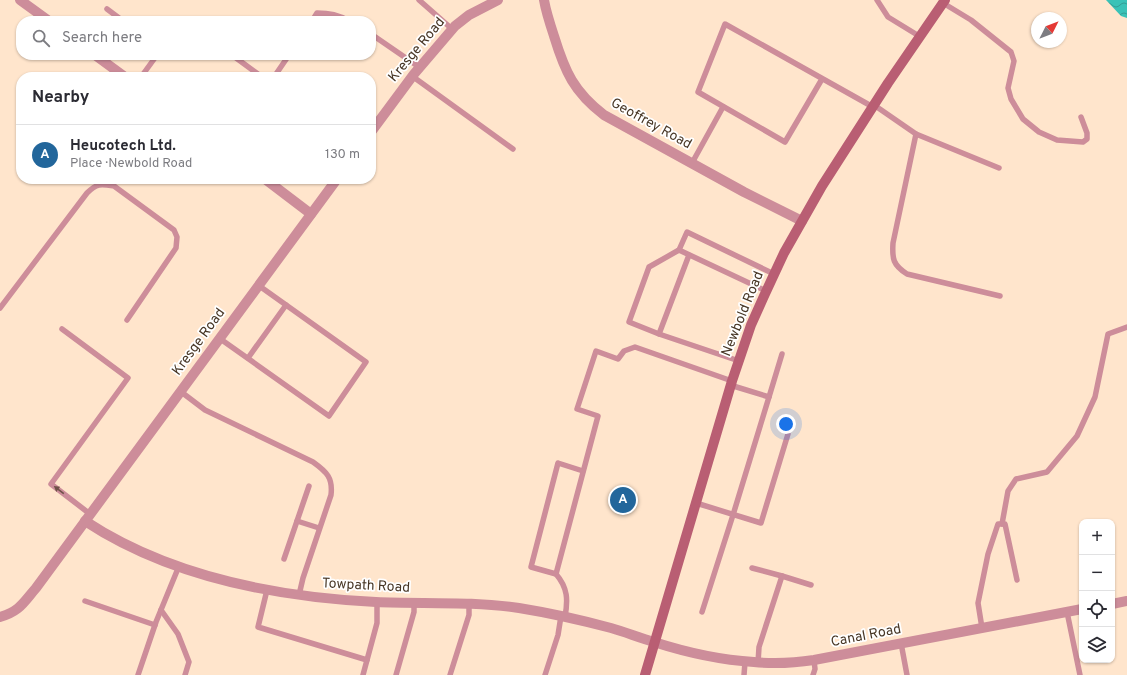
<!DOCTYPE html>
<meta charset="utf-8">
<style>
body{margin:0;font-family:Overpass,sans-serif;background:#f7f7f7;color:#2b2b33}
.controls{position:absolute;right:12px;bottom:12px;display:grid;overflow:hidden;border-radius:8px;box-shadow:0 1px 3px #0004}
.controls button{width:36px;height:36px;display:grid;place-items:center;padding:0;border:0;border-bottom:1px solid #e1e1e2;background:#fff;color:#2b2b33;font:20px sans-serif}
.compass{position:absolute;left:1031px;top:12px;width:36px;height:36px;border-radius:50%;background:#fff;box-shadow:0 1px 3px #0004;rotate:48deg}
.you{position:absolute;left:786px;top:424px;width:14px;height:14px;margin:-10px;border:3px solid #fff;border-radius:50%;background:#1a73e8;box-shadow:0 0 0 6px #1a73e833}
.badge{display:grid;place-items:center;width:26px;height:26px;border-radius:50%;background:#22669b;color:#fff;font-size:13px;font-weight:700}
.pin{position:absolute;translate:-50% -50%;border:2px solid #fff;box-shadow:0 1px 4px #0006}
.list{margin:0;padding:0;list-style:none}
h2{display:flex;justify-content:space-between;align-items:center;height:52px;margin:0;padding:0 16px;font-size:17px}
h2 small{font-size:13px;font-weight:400;color:#7c7c81}
.list li{display:grid;grid-template-columns:26px 1fr auto;gap:12px;align-items:center;box-sizing:border-box;height:60px;padding:0 16px;border-top:1px solid #e1e1e2}
.list b{display:block;font-size:15px;white-space:nowrap}
.list p{margin:0;font-size:13px;white-space:nowrap;color:#7c7c81}
.list em{font-size:13px;font-style:normal;color:#7c7c81}
.icon{flex:none;width:22px;height:22px;fill:none;stroke:currentColor;stroke-width:2;stroke-linecap:round;stroke-linejoin:round}
.map{position:relative;flex:none;width:1127px;height:675px;overflow:hidden}
.search{position:absolute;background:#fff;box-shadow:0 1px 3px #0004;left:16px;top:16px;width:360px;height:44px;display:flex;align-items:center;gap:10px;box-sizing:border-box;padding:0 14px;border-radius:16px;color:#7c7c81;font-size:15px}
.panel{position:absolute;background:#fff;box-shadow:0 1px 3px #0004;left:16px;top:72px;width:360px;height:112px;border-radius:16px}
.map>svg:first-child{display:block}
.water{fill:url(#water-waves)}
.lines{fill:none;stroke-linecap:round;stroke-linejoin:round}
.service{stroke:#cd8d9a;stroke-width:5.5}
.minor{stroke:#cd8d9a;stroke-width:10}
.secondary{stroke:#b95e73;stroke-width:10}
.oneway{fill:#705149}
.labels{text-anchor:middle;dominant-baseline:central;stroke-width:3.5;stroke-linejoin:round;paint-order:stroke}
.street-label{font-size:14px;fill:#483726;stroke:#fff}
</style>
<div class="map">
<svg width="1127" height="675" viewBox="0 0 1127 675">
<defs>
<pattern id="water-waves" width="16" height="10" patternUnits="userSpaceOnUse"><rect width="16" height="10" fill="#3ac2b7"/><path d="M0 5q4-4 8 0t8 0" fill="none" stroke="#339e95"/></pattern>
</defs>
<rect width="100%" height="100%" fill="#ffe5cc"/>
<polygon class="water" points="1106,0 1127,0 1127,18 1121,16"/>
<g class="lines">
<g class="service">
<polyline points="419,0 452,29"/>
<polyline points="877,0 888,17 919,36"/>
<polyline points="943,3 971,20 1011,52 1014,61 1008,88 1011,99 1023,119 1039,132 1057,140 1083,142 1087,139 1087,133 1081,117"/>
<polyline points="107,9 123,21"/>
<polyline points="181,21 182,19 185,21"/>
<path d="M312,21L317,13C330,13 338,15 349,21"/>
<polyline points="371,34 419,67"/>
<polyline points="232,55 262,77"/>
<polyline points="412,76 513,149"/>
<polyline points="141,77 157,55"/>
<polyline points="274,77 289,55"/>
<polyline points="822,79 785,142 698,92 725,24 873,107"/>
<path d="M874,105L916,134L893,243C892,259 893,265 907,274L1000,296"/>
<polyline points="916,134 999,168"/>
<polyline points="692,163 723,107"/>
<polyline points="679,250 766,291"/>
<path d="M0,308L87,193C97,183 101,184 114,186L174,230L177,237L176,248L127,320"/>
<polyline points="62,329 128,378 51,484 90,514"/>
<polyline points="659,334 689,255"/>
<polyline points="219,338 329,416 366,362 258,285"/>
<polyline points="248,358 286,305"/>
<polyline points="739,361 659,334 629,322 649,267 679,250 687,232 774,274"/>
<path d="M180,391L205,410L313,462C327,472 333,478 331,495L303,578L299,595"/>
<polyline points="769,397 782,354"/>
<polyline points="696,503 761,523 788,434"/>
<polyline points="297,521 319,528"/>
<polyline points="1002,524 1008,491 1016,479 1047,472 1077,436 1095,397 1108,334 1127,327"/>
<polyline points="284,559 309,486"/>
<polyline points="752,568 782,576 759,647 758,663"/>
<polyline points="556,574 531,567 558,463 583,471"/>
<polyline points="782,576 811,585"/>
<polyline points="267,590 258,627 367,660 363,675"/>
<polyline points="85,601 155,625"/>
<polyline points="161,610 178,634 189,662 185,675"/>
<polyline points="702,612 733,515 769,397 730,385"/>
<polyline points="1067,612 1080,675"/>
<path d="M565,617C568,600 568,588 556,574L598,416L577,409L596,351L618,359L624,351L635,347L732,381"/>
<polyline points="982,628 978,603 988,554 998,524 1005,524 1017,580"/>
<polyline points="901,643 907,675"/>
<polyline points="367,660 377,623 377,602"/>
<polyline points="138,675 156,622 179,566"/>
<polyline points="396,675 414,612 414,603"/>
<polyline points="450,675 469,615 469,603"/>
<polyline points="545,675 558,635 561,616"/>
<polyline points="744,675 745,662"/>
<polyline points="813,675 815,669 814,660"/>
</g>
<g class="minor">
<polyline points="20,0 49,21"/>
<path d="M544,0C546,12 550,24 554,36C565,72 574,92 604,115L744,192L802,221"/>
<polyline points="95,55 125,77"/>
<polyline points="371,132 414,74 455,26 469,15 498,0"/>
<polyline points="265,179 311,214"/>
<path d="M85,521C170,577 275,597 376,602C424,604 471,601 519,608C550,613 581,620 611,628C625,632 640,638 654,642C685,652 721,660 754,662C774,664 794,663 814,660L1082,609"/>
<polyline points="1112,604 1127,601"/>
<path d="M0,617C20,611 23,603 36,588L337,179"/>
</g>
<polyline class="secondary" points="645,675 732,381 751,325 764,296 784,253 822,186 888,83 945,0"/>
</g>
<defs><path id="oneway-solid" d="M-6-.8H1V-3.2L6.5 0L1 3.2V.8H-6Z"/></defs>
<use class="oneway" href="#oneway-solid" transform="translate(59 490) rotate(-143)"/>
<g class="labels">
<g class="street-label">
<text transform="translate(417 50) rotate(-50)">Kresge Road</text>
<text transform="translate(651 124) rotate(29)">Geoffrey Road</text>
<text transform="translate(743 314) rotate(-68)">Newbold Road</text>
<text transform="translate(199 342) rotate(-54)">Kresge Road</text>
<text transform="translate(366 586) rotate(3)">Towpath Road</text>
<text transform="translate(866 636) rotate(-11)">Canal Road</text>
</g>
</g>
</svg>
<div class="controls">
<button>+</button>
<button>−</button>
<button><svg class="icon" aria-label="locate" viewBox="0 0 24 24"><circle cx="12" cy="12" r="6"/><path d="M12 2v4M12 18v4M2 12h4M18 12h4"/></svg></button>
<button><svg class="icon" aria-label="layers" viewBox="0 0 24 24"><path d="M12 4l9 5-9 5-9-5zM3 14l9 5 9-5"/></svg></button>
</div>
<svg class="compass" viewBox="-18 -18 36 36"><path d="M0-13l5 13h-10z" fill="#e53935"/><path d="M0 13l5-13h-10z" fill="#7c7c81"/></svg>
<div class="you"></div>
<div class="pin badge" style="left:623px;top:500px">A</div>
<div class="search"><svg class="icon" aria-label="search" viewBox="0 0 24 24"><circle cx="10" cy="10" r="6"/><path d="M15 15l6 6"/></svg>Search here</div>
<section class="panel">
<h2>Nearby<small></small></h2>
<ul class="list">
<li><span class="badge">A</span><div><b>Heucotech Ltd.</b><p>Place · Newbold Road</p></div><em>130 m</em></li>
</ul>
</section>
</div>
